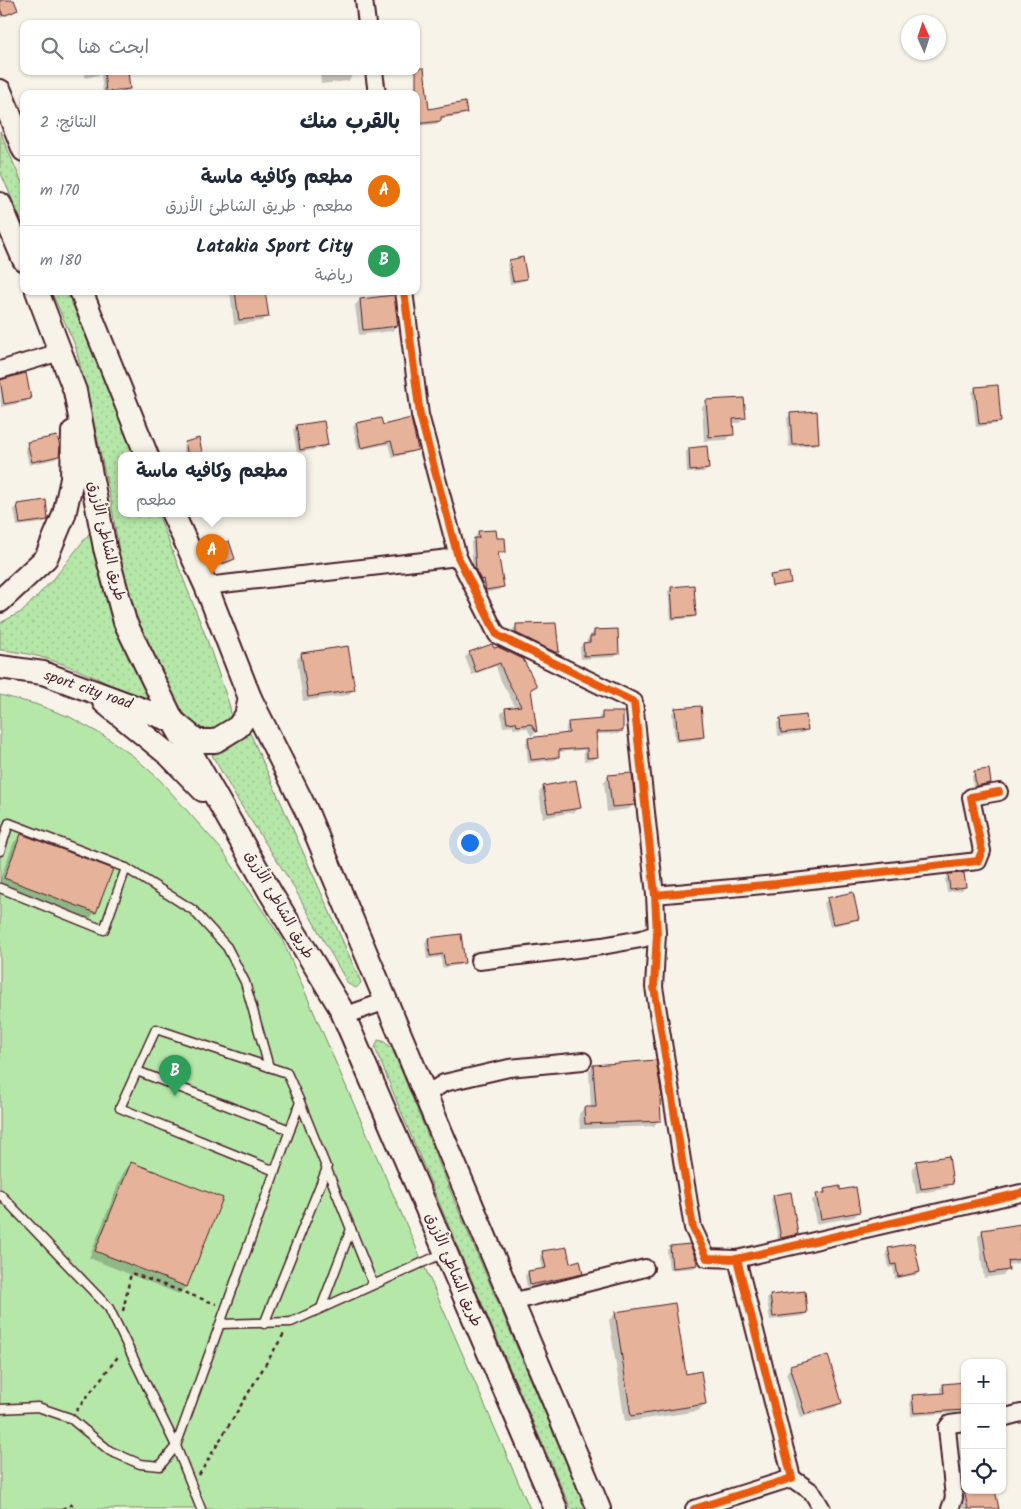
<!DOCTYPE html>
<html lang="ar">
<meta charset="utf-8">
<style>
body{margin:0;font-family:Kalam,"Playpen Sans Arabic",sans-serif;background:#f2f2f3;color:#1f2937;direction:rtl}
.controls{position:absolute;right:15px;bottom:15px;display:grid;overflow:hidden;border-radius:10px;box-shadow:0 1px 4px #0004}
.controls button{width:45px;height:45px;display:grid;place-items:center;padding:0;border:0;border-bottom:1px solid #e0e1e3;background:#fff;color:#1f2937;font:25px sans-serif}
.compass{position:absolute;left:901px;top:15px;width:45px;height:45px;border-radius:50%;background:#fff;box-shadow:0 1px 4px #0004;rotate:357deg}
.you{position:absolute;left:469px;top:842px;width:18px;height:18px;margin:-12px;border:4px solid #fff;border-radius:50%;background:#1a73e8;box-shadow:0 0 0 8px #1a73e833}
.badge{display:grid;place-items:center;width:32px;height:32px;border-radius:50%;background:#0f766e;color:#fff;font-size:16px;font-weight:700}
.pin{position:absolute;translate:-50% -41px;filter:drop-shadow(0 1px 2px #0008)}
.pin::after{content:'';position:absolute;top:26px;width:18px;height:15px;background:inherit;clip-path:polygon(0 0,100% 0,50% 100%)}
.popup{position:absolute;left:118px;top:452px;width:188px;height:65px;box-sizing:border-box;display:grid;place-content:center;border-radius:10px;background:#fff;filter:drop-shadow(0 1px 4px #0005);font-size:16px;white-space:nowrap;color:#747a83}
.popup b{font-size:19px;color:#1f2937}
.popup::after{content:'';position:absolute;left:50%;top:100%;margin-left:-10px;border:10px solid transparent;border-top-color:#fff}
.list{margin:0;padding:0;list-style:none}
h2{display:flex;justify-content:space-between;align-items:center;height:65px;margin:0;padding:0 20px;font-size:21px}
h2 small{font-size:16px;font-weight:400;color:#747a83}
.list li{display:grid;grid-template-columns:32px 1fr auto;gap:15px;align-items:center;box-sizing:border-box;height:70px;padding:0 20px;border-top:1px solid #e0e1e3}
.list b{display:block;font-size:19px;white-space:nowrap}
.list p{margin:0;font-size:16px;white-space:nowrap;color:#747a83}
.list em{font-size:16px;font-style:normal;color:#747a83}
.icon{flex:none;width:28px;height:28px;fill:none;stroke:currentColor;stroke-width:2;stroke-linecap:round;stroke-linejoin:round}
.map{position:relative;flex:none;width:1021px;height:1509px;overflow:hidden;direction:ltr}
.search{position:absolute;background:#fff;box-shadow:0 1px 4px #0004;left:20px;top:20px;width:400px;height:55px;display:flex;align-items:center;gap:12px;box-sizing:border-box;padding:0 18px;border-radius:10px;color:#747a83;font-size:19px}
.panel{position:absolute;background:#fff;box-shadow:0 1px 4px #0004;left:20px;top:90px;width:400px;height:205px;border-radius:10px;direction:rtl}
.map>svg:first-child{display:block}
.grass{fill:url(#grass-dots);stroke:#80836a}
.park{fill:#b5e7a8;stroke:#80836a}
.shadow{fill:#0003}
.building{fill:#e6b29a;stroke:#4a1f2b}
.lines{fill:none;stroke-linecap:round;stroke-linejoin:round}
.lane-casing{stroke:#4a1f2b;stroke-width:11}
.street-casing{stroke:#4a1f2b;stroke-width:20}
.secondary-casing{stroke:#4a1f2b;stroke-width:26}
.path{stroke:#4a1f2b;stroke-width:2.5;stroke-dasharray:4 4;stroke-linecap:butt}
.lane{stroke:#f7f3e8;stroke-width:8}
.street{stroke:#f7f3e8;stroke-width:16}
.secondary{stroke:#f7f3e8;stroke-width:22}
.cycleway-casing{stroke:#f7f3e8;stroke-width:11}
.cycleway{stroke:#e8590c;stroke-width:8}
.labels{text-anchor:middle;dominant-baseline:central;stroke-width:4;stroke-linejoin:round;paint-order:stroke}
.street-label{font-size:15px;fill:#4a1f2b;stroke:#f7f3e8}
</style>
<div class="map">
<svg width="1021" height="1509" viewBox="0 0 1021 1509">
<defs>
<pattern id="grass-dots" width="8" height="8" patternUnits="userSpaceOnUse" patternTransform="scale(1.25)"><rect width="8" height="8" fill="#b5e7a8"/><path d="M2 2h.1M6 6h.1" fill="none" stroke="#9dc691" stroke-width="1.8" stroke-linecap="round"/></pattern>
</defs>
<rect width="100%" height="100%" fill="#f7f3e8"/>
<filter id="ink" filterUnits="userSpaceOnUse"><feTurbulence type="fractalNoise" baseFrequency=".02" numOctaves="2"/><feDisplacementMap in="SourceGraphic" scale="10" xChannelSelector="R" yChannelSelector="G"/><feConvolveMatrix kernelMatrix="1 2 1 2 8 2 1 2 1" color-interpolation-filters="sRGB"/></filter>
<g filter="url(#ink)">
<g class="grass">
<polygon points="0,131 24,188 24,227 0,171"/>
<polygon points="51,291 67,291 135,456 122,456 122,514 158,514 206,637 230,707 231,716 226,725 206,732 194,726 182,710 157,668 138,623 122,571 111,501 92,414 75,345"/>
<path d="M91,531L111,618L153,706C104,682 56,654 0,650V623L23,611L56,576Z"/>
<polygon points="250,733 360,980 361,983 356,988 348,984 292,884 237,799 212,755 226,750"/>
<path d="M378,1040L383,1041L392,1048L452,1195L586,1509H571C504,1356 438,1203 375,1048Z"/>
</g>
<polygon class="park" points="0,695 35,704 70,717 106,737 133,756 159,779 222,850 282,939 530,1509 0,1509"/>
<g class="shadow">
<polygon points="0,0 12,0 16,10 13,13 0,18"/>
<polygon points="85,71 99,71 99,75 85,78"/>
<polygon points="104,71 126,71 128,89 125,92 103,94 101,74"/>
<polygon points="320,71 350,71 351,78 348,81 321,84"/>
<polygon points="425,86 428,110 466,112 463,115 440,119 437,124 416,126 416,94 406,94 406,91 409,88"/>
<polygon points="510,261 526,278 523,281 510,284 507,264"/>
<polygon points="230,291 264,291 268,316 262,321 234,325"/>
<polygon points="360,300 397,326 392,331 359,335 355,305"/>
<polygon points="25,374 30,398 26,402 1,407 0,381"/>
<polygon points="976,389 1000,421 997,424 976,427 972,392"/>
<polygon points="707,401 744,418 739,423 732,423 732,434 727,440 704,441 702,407"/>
<polygon points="790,415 818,442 815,445 789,447 787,418"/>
<polygon points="356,424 382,427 417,449 413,452 392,458 388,444 358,450 353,427"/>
<polygon points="296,426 327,445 324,448 297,453 293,430"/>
<polygon points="198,440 201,456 185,456 183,446 186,443"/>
<polygon points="28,444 58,456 55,459 29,465 25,447"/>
<polygon points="689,449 708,469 705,472 687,473 686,452"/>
<polygon points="18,505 46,519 43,523 17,526 14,509"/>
<polygon points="479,532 496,539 504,551 501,554 497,554 502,587 499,590 483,593 481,582 477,582 473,574 471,542 476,539 476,535"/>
<polygon points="216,546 234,559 231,562 219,566 213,550"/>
<polygon points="771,576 789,583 771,586"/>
<polygon points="672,588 695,615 692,618 671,620 668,591"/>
<polygon points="516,626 558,651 553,657 511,638 511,631"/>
<polygon points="594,631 618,654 614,657 581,659 580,647 583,644 587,644 587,640"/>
<polygon points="493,650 535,686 530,691 536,732 531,736 527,728 513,729 513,726 503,727 501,713 506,709 516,708 500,679 496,666 472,675 465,657 470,653"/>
<polygon points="302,654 353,690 348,695 303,701 297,659"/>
<polygon points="675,710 703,737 700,740 675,742 672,713"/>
<polygon points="602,714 622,731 618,734 595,734 597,757 593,760 584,761 584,750 558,752 558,757 555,760 528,763 526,742 529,739 566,735 566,726 569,723 599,721 599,717"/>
<polygon points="780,720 806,730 803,733 778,736 777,723"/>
<polygon points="975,773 990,783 987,786 973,788 972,776"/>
<polygon points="609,776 634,804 629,809 607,812 604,782"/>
<polygon points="544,787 579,807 574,812 543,818 539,792"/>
<polygon points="21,835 95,913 88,920 0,886 0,879 14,842"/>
<polygon points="948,876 965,887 962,890 947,892 945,879"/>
<polygon points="828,899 857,918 854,921 830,927 824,903"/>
<polygon points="428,939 463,962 460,965 442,968 441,957 427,959 425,942"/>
<polygon points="594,1066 659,1098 659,1120 654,1126 580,1129 579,1114 584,1108 591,1108 589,1071"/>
<polygon points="131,1163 221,1199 186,1287 179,1294 89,1258 124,1170"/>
<polygon points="917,1163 952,1183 947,1188 916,1194 912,1168"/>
<polygon points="825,1190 839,1191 859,1212 854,1217 816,1224 812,1200"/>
<polygon points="774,1196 797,1234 794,1237 778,1241 771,1199"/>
<polygon points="1021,1225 1021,1263 1007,1265 1008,1270 1003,1275 984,1278 978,1236 983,1231"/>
<polygon points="671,1247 697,1265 694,1268 669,1270 667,1250"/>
<polygon points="889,1249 919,1272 916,1275 895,1279 893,1267 889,1268 886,1252"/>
<polygon points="543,1252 569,1264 581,1273 578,1276 527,1287 525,1276 528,1272 543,1270 540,1255"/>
<polygon points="771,1296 806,1313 803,1316 770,1320 767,1299"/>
<polygon points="616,1313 685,1375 705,1404 698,1411 625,1422 609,1320"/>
<polygon points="791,1367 841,1402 836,1407 800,1418 786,1373"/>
<polygon points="965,1384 965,1412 911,1416 910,1400 913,1397 941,1394 940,1388 944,1385"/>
<polygon points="963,1481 965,1481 965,1490 998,1509 962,1509 958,1487"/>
</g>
<g class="building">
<polygon points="0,0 14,0 18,10 3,16 0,8"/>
<polygon points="416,68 424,68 429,109 465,102 467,113 441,117 441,121 416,124"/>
<polygon points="104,71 128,71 130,89 106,92"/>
<polygon points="523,257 527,279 513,281 509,260"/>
<polygon points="235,291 265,291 269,317 239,320"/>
<polygon points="394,295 398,326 363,330 360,299"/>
<polygon points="26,373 31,399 4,404 0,380"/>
<polygon points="998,385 1001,422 979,424 975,387"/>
<polygon points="744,398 746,418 733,419 734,435 709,437 706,400"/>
<polygon points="817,411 819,443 792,444 790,413"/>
<polygon points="381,418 383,425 411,418 418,450 395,455 391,441 361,448 356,423"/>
<polygon points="324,421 328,445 300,450 296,425"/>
<polygon points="57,436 60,446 59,456 32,462 27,442"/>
<polygon points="199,438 203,456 188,456 185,442"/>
<polygon points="707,446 709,469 690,471 689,448"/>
<polygon points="46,500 48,520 20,524 17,504"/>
<polygon points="496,530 497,538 505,538 506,552 498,552 504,587 486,590 484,579 481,580 476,571 474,538 479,538 478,531"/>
<polygon points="229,541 235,559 222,564 215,545"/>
<polygon points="789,572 791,583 772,586 770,575"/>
<polygon points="694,585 696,616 673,618 671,587"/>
<polygon points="556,623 559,652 555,652 516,633 516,624"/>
<polygon points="618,629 619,654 584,656 583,643 590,642 590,636 594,636 594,630"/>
<polygon points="492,644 494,648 498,647 523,659 537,686 531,689 537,732 536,732 531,724 517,726 516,722 507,723 505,708 521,706 504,674 500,663 476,672 469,652"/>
<polygon points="348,646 355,690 308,697 301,653"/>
<polygon points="701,706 704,737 678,740 675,708"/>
<polygon points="602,712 623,712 623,731 596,732 598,757 587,758 587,748 559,750 559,757 531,760 528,738 569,733 568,722 602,719"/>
<polygon points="806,715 808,730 781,733 780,718"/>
<polygon points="989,769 991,783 976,786 974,771"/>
<polygon points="632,773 635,805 612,807 608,775"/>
<polygon points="576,780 581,808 548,813 543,786"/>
<polygon points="21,834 113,869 96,913 4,878"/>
<polygon points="964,873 966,887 950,889 948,874"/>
<polygon points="853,892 859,919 833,924 827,898"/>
<polygon points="461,934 465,963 445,965 443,954 430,956 428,938"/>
<polygon points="656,1060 662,1096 660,1098 661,1121 585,1124 584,1107 596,1107 593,1065"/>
<polygon points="949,1156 953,1184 921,1189 916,1161"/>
<polygon points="131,1162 223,1198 187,1287 95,1251"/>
<polygon points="840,1186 840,1190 856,1187 860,1212 821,1219 816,1194 825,1193 824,1189"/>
<polygon points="791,1192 798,1234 781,1238 773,1195"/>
<polygon points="1021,1224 1021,1259 1008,1261 1009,1270 989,1273 982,1230"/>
<polygon points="914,1243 920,1272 898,1277 896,1264 892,1265 888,1248"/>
<polygon points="690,1244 698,1265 672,1268 670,1246"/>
<polygon points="567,1247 570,1263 580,1260 583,1274 530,1285 528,1271 546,1268 542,1251"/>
<polygon points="805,1291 807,1313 773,1317 770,1295"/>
<polygon points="675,1303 686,1374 701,1371 706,1404 631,1416 615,1312"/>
<polygon points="828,1355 842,1403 805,1414 790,1366"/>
<polygon points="965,1382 965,1410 914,1413 912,1395 944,1393 943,1384"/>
<polygon points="964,1490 995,1490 999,1509 968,1509"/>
</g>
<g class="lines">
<defs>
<g id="lane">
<polyline points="0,851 9,823 126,868 193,910 227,947 245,982 269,1067"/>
<polyline points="0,888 104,930 126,868"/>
<polyline points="137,1071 290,1130"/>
<polyline points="275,1171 120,1108 156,1029 287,1073 300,1102"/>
<polyline points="0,1194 109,1308 176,1446 201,1509"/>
<polyline points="321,1308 351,1229"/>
<polyline points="221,1324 291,1322 444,1253"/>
<polyline points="264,1324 327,1168"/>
<polyline points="0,1409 38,1407 70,1418 110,1451 140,1464 160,1466 176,1446 300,1102 373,1284"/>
</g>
<g id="street">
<polyline points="364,0 367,24"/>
<polyline points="374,71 377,94"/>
<polyline points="404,291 420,415 458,557 497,635 634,702 655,895 657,934 654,987 693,1228 707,1258 737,1259 1021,1193"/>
<polyline points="0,370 60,352"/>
<polyline points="206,586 458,557"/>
<polyline points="655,895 776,884 978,861 982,851 971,797 999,792"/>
<polyline points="479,961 602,946 641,939 657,934"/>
<polyline points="344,1016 386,1001"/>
<polyline points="425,1095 444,1083 509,1068 583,1061"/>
<polyline points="512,1302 645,1268"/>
<polyline points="1002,1418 1021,1413"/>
<polyline points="792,1478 812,1492 822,1509"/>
<polyline points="694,1509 792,1478 737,1259"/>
<polyline points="950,1509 954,1498 947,1428 950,1424 965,1422"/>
</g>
<g id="secondary">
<polyline points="0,91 24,150"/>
<polyline points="0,204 24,260"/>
<polyline points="37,291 75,391 105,548 125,622 173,721 270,892 340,1007 556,1509"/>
<polyline points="81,291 147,456"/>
<polyline points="173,514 206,586 250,698 306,810 599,1509"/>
<polyline points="0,601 46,558 64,515 72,479 73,432"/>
<polyline points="0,667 43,673 173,721 197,741 215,741 238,727 246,716 250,698"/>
<polyline points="104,702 170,756 203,790"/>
</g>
</defs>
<use href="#lane" class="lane-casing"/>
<use href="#street" class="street-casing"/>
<use href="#secondary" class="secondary-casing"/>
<g class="path">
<polyline points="123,1311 131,1273 216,1304"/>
<polyline points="76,1411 120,1354"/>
<polyline points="199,1475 285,1332"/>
<polyline points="62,1509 73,1504 75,1509"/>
</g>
<use href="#lane" class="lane"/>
<use href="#street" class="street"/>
<use href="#secondary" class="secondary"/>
<defs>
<g id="cycleway">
<polyline points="404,291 420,415 458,557 497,635 634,702 655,895 657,934 654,987 693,1228 707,1258 737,1259 1021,1193"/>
<polyline points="655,895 776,884 978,861 982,851 971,797 999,792"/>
<polyline points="694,1509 792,1478 737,1259"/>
</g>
</defs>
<use href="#cycleway" class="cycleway-casing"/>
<use href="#cycleway" class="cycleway"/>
</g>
</g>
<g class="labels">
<g class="street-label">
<text transform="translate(106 541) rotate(77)">طريق الشاطئ الأزرق</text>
<text transform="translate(88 690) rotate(19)">sport city road</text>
<text transform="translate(279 905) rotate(60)">طريق الشاطئ الأزرق</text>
<text transform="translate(453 1270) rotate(67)">طريق الشاطئ الأزرق</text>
</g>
</g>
</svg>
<div class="controls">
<button>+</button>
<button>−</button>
<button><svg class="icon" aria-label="locate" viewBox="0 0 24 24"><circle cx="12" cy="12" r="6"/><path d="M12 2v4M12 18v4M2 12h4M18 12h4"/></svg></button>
</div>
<svg class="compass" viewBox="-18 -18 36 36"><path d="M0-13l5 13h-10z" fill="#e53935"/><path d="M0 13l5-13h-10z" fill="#747a83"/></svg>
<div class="you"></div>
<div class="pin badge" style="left:212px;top:575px;background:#e8710a">A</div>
<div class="popup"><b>مطعم وكافيه ماسة</b>مطعم</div>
<div class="pin badge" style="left:175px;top:1096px;background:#2e9e5b">B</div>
<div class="search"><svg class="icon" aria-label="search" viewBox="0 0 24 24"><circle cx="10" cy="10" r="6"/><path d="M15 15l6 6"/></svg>ابحث هنا</div>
<section class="panel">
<h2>بالقرب منك<small>النتائج: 2</small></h2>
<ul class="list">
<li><span class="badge" style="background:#e8710a">A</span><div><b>مطعم وكافيه ماسة</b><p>مطعم · طريق الشاطئ الأزرق</p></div><em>170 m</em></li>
<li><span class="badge" style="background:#2e9e5b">B</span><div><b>Latakia Sport City</b><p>رياضة</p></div><em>180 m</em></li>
</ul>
</section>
</div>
